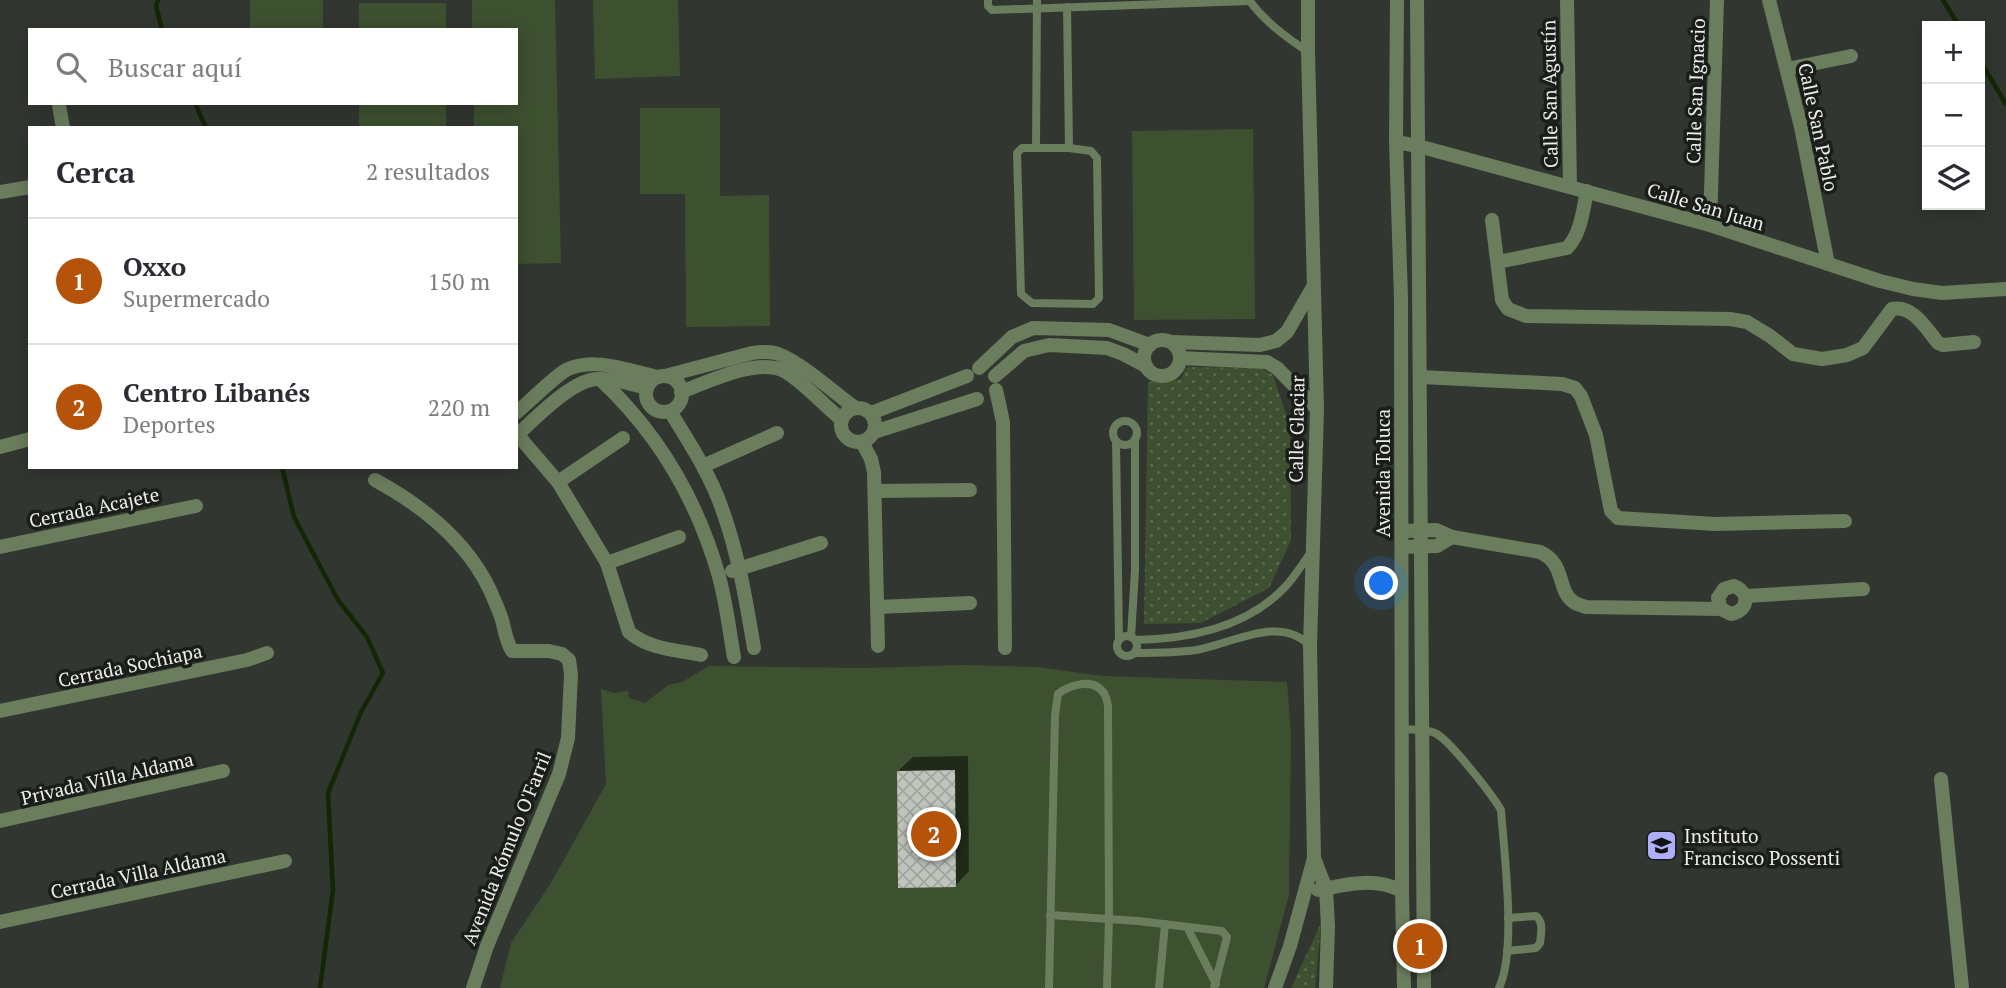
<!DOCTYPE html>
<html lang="es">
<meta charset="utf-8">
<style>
body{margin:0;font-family:"PT Serif",serif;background:#f7f7f7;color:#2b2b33}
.controls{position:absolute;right:21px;top:21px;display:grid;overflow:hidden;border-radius:0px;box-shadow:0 4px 18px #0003}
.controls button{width:63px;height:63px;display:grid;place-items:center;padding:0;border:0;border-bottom:2px solid #e1e1e2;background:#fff;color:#2b2b33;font:35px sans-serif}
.you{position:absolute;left:1382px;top:584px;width:24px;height:24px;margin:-18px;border:5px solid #fff;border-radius:50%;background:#1a73e8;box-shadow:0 0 0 10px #1a73e833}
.badge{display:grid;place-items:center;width:46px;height:46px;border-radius:50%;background:#b45309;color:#fff;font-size:23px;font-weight:700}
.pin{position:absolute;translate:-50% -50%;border:4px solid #fff;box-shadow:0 2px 7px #0006}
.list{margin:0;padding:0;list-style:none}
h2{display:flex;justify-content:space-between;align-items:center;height:91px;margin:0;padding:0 28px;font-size:30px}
h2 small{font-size:23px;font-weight:400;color:#7c7c81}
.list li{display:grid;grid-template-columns:46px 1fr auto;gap:21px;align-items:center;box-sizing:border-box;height:126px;padding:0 28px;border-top:2px solid #e1e1e2}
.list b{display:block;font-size:26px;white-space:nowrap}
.list p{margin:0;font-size:23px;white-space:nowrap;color:#7c7c81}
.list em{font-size:23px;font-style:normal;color:#7c7c81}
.icon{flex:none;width:38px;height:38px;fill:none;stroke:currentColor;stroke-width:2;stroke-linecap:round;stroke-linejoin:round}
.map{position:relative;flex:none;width:2006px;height:988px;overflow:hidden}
.search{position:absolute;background:#fff;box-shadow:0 4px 18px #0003;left:28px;top:28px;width:490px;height:77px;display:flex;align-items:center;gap:18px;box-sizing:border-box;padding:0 24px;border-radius:0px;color:#7c7c81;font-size:26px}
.panel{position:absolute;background:#fff;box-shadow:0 4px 18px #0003;left:28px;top:126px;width:490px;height:343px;border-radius:0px}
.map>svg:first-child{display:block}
.park{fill:url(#park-dots)}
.garden{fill:#3d5030}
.shadow{fill:#0007}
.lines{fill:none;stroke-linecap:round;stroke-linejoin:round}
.stream{stroke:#142605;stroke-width:4.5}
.building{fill:url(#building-cross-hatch)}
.service{stroke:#6a7d5d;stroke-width:8}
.minor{stroke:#6a7d5d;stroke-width:14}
.tertiary{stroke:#6a7d5d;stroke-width:14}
.labels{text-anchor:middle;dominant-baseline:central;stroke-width:7;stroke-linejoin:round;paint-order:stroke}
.street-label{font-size:19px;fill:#ebeeea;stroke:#1b1d1a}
.poi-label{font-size:19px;fill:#ebeeea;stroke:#1b1d1a;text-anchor:start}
</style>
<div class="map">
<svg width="2006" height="988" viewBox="0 0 2006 988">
<defs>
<pattern id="park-dots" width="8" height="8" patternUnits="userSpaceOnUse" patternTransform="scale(1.75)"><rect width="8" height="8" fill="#3d5030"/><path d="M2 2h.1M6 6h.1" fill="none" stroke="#596a4e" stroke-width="1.8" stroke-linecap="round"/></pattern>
<pattern id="building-cross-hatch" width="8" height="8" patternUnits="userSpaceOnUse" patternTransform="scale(1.75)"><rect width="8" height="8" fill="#bfc4bc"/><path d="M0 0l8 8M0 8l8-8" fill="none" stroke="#a1a59e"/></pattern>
</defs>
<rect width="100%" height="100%" fill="#323630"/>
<g class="park">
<polygon points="1187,367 1261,368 1273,375 1290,426 1291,540 1269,588 1201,623 1144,624 1148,382 1181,379"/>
<polygon points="1321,923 1315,988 1291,988"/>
</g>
<g class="garden">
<rect x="250" y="0" width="73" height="30"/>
<polygon points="472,0 555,0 561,263 516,264 516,128 474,128 474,103 516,103 516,30 472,30"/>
<polygon points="593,0 678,0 680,76 595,79"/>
<rect x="359" y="3" width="87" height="27"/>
<rect x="359" y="103" width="87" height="25"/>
<polygon points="640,108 720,108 720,196 769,195 770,326 686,327 685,194 640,194"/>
<polygon points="1253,129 1255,319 1134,320 1132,131"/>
<polygon points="963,665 1037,667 1103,676 1287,682 1291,734 1289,895 1264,988 500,988 511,943 551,883 606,784 601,689 614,693 628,691 629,698 645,703 668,685 682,682 709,666 866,668"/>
</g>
<polygon class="shadow" points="968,756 969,871 955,886 898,771 913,757"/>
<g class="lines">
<g class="stream">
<polyline points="158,0 156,6 162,30"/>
<polyline points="1943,0 1959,26"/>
<polyline points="1980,61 2006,104"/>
<polyline points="195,103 206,128"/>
<polyline points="282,467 294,517 338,600 367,637 383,673 361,712 328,793 333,890 320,988"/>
</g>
</g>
<polygon class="building" points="955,770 956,887 898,888 897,771"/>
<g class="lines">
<g class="service">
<polyline points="988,0 988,6 992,10 1249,1"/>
<polyline points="1037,0 1036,148 1022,148 1017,153 1021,294 1032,303 1093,304 1099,298 1097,158 1091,151 1069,148 1067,7"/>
<path d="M1249,0C1264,21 1286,37 1308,52"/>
<polyline points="1036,148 1069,148"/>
<circle cx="1125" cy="433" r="12"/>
<polyline points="1116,441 1119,640"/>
<circle cx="1127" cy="646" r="10"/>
<polyline points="1131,637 1135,570 1135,439"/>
<path d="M1135,640C1188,639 1248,627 1286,586C1295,576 1303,563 1312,551"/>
<path d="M1135,653C1155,653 1175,653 1196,650C1232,644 1280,614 1310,646"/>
<path d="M1402,729C1413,730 1425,729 1435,733C1449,739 1493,796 1501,810C1504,854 1517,950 1499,988"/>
<polyline points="1050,915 1138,921 1222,931 1227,937 1214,988"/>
<polyline points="1187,927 1216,984"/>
<path d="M1507,951L1536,948L1540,943C1541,934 1544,922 1536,916L1508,918"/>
<path d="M1049,988L1055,715L1058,694C1071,684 1095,677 1105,695C1107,698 1107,702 1108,706L1109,919L1107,988"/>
<polyline points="1159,988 1165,924"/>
</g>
<g class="minor">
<polyline points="1567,0 1570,187"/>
<polyline points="1769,0 1801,127 1828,264"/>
<polyline points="1787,69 1851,56"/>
<polyline points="59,105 63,128"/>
<polyline points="1396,142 1418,146 1710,225 1880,281 1913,289 1942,293 2006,289"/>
<polyline points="0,192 30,187"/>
<path d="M1492,220L1502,300L1508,309L1526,316L1730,319L1747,322L1770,336L1793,354L1822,359L1847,355L1863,348L1892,309C1913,305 1926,328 1938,343L1943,345L1974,342"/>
<polyline points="1710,225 1717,0"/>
<path d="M1498,262L1567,248C1581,234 1583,210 1587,191"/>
<circle cx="1162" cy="358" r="18"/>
<polyline points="1172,342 1260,345 1276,341 1287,332 1313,287"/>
<polyline points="1180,358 1267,362 1277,368 1317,409"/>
<polyline points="979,368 1012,337 1033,328 1109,330 1150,345"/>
<path d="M665,376L752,353C760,352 767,351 775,353C794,357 836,394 854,407"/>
<polyline points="995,376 1024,351 1049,345 1107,348 1123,354 1146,366"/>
<circle cx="664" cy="394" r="18"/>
<polyline points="1421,377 1562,384 1575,388 1581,396 1596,435 1611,511 1618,518 1715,524 1845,521"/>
<path d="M600,379C657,432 696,498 718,573C726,600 729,629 734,657"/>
<polyline points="996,390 1003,422 1005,648"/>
<path d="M681,392C708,382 760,356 786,372C804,383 824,405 841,419"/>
<circle cx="858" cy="425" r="17"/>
<path d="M670,411C688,441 709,472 721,506C738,552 746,600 754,648"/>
<path d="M516,413C529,402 553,378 566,370C594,356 629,371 658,377"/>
<polyline points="871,413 967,376"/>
<polyline points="874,432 977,399"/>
<path d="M516,433L558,482L607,563L629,632C648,649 677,650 701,655"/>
<path d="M518,434C537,417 573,379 598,379C614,378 631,384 647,388"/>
<polyline points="862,442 871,459 874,472 878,646"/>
<polyline points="0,447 30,439"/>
<polyline points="703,466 777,433"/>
<path d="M375,480C423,506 466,540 490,590C494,600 499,610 502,620C505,631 506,641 512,651H549L562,654L569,660L571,674L568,738L559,774L487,946L473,988"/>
<polyline points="558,482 623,438"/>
<polyline points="875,491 970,490"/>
<path d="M1402,531L1436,530L1452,537L1540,552C1567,564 1556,592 1575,603C1579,605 1583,606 1586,607L1721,609L1731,614C1748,611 1751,593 1734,586L1724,589L1718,598L1721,609"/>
<polyline points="0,547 196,506"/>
<polyline points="1402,547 1437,546 1452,537"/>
<polyline points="607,563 679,537"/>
<polyline points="732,571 821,543"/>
<polyline points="1746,596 1863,589"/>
<polyline points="878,607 970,603"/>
<polyline points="0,711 247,660 267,653"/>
<polyline points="1941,779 1962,988"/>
<polyline points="0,821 223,771"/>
<polyline points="0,922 285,861"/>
</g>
<g class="tertiary">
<polyline points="1397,0 1396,142 1401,298 1402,891 1404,988"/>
<polyline points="1417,0 1424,988"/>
<polyline points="1314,858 1326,889 1328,926 1326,988"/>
<path d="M1318,890C1347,884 1375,877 1402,891"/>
<polyline points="1275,988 1290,946 1314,858 1310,646 1317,409 1308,52 1308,0"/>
</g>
</g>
<defs>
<symbol id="school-square" viewBox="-11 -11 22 22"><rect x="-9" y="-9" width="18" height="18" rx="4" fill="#aeaefb" stroke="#1b1d1a"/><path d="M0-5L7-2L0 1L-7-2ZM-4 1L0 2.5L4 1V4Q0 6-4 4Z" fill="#111"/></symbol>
</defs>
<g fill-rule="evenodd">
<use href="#school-square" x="1644" y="828" width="35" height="35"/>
</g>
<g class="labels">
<g class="street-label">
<text transform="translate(1695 91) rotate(-88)">Calle San Ignacio</text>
<text transform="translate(1549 94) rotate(-91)">Calle San Agustín</text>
<text transform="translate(1819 127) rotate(78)">Calle San Pablo</text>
<text transform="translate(1706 206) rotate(17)">Calle San Juan</text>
<text transform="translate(1296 429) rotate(-89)">Calle Glaciar</text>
<text transform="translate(1382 473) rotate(-90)">Avenida Toluca</text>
<text transform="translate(94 507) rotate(-12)">Cerrada Acajete</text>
<text transform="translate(130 665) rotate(-12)">Cerrada Sochiapa</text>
<text transform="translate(107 778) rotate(-13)">Privada Villa Aldama</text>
<text transform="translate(506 848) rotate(-68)">Avenida Rómulo O'Farril</text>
<text transform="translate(138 873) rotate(-12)">Cerrada Villa Aldama</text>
</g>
<g class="poi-label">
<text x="1684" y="835">Instituto<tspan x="1684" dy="22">Francisco Possenti</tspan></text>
</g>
</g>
</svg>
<div class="controls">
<button>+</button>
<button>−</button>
<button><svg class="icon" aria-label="layers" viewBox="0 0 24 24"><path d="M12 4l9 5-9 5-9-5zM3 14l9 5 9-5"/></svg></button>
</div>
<div class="you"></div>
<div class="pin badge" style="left:1420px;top:946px">1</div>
<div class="pin badge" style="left:934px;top:834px">2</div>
<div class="search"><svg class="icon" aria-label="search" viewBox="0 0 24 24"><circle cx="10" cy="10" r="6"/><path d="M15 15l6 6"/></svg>Buscar aquí</div>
<section class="panel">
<h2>Cerca<small>2 resultados</small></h2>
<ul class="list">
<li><span class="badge">1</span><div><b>Oxxo</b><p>Supermercado</p></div><em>150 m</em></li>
<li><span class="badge">2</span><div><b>Centro Libanés</b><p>Deportes</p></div><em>220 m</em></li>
</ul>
</section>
</div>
